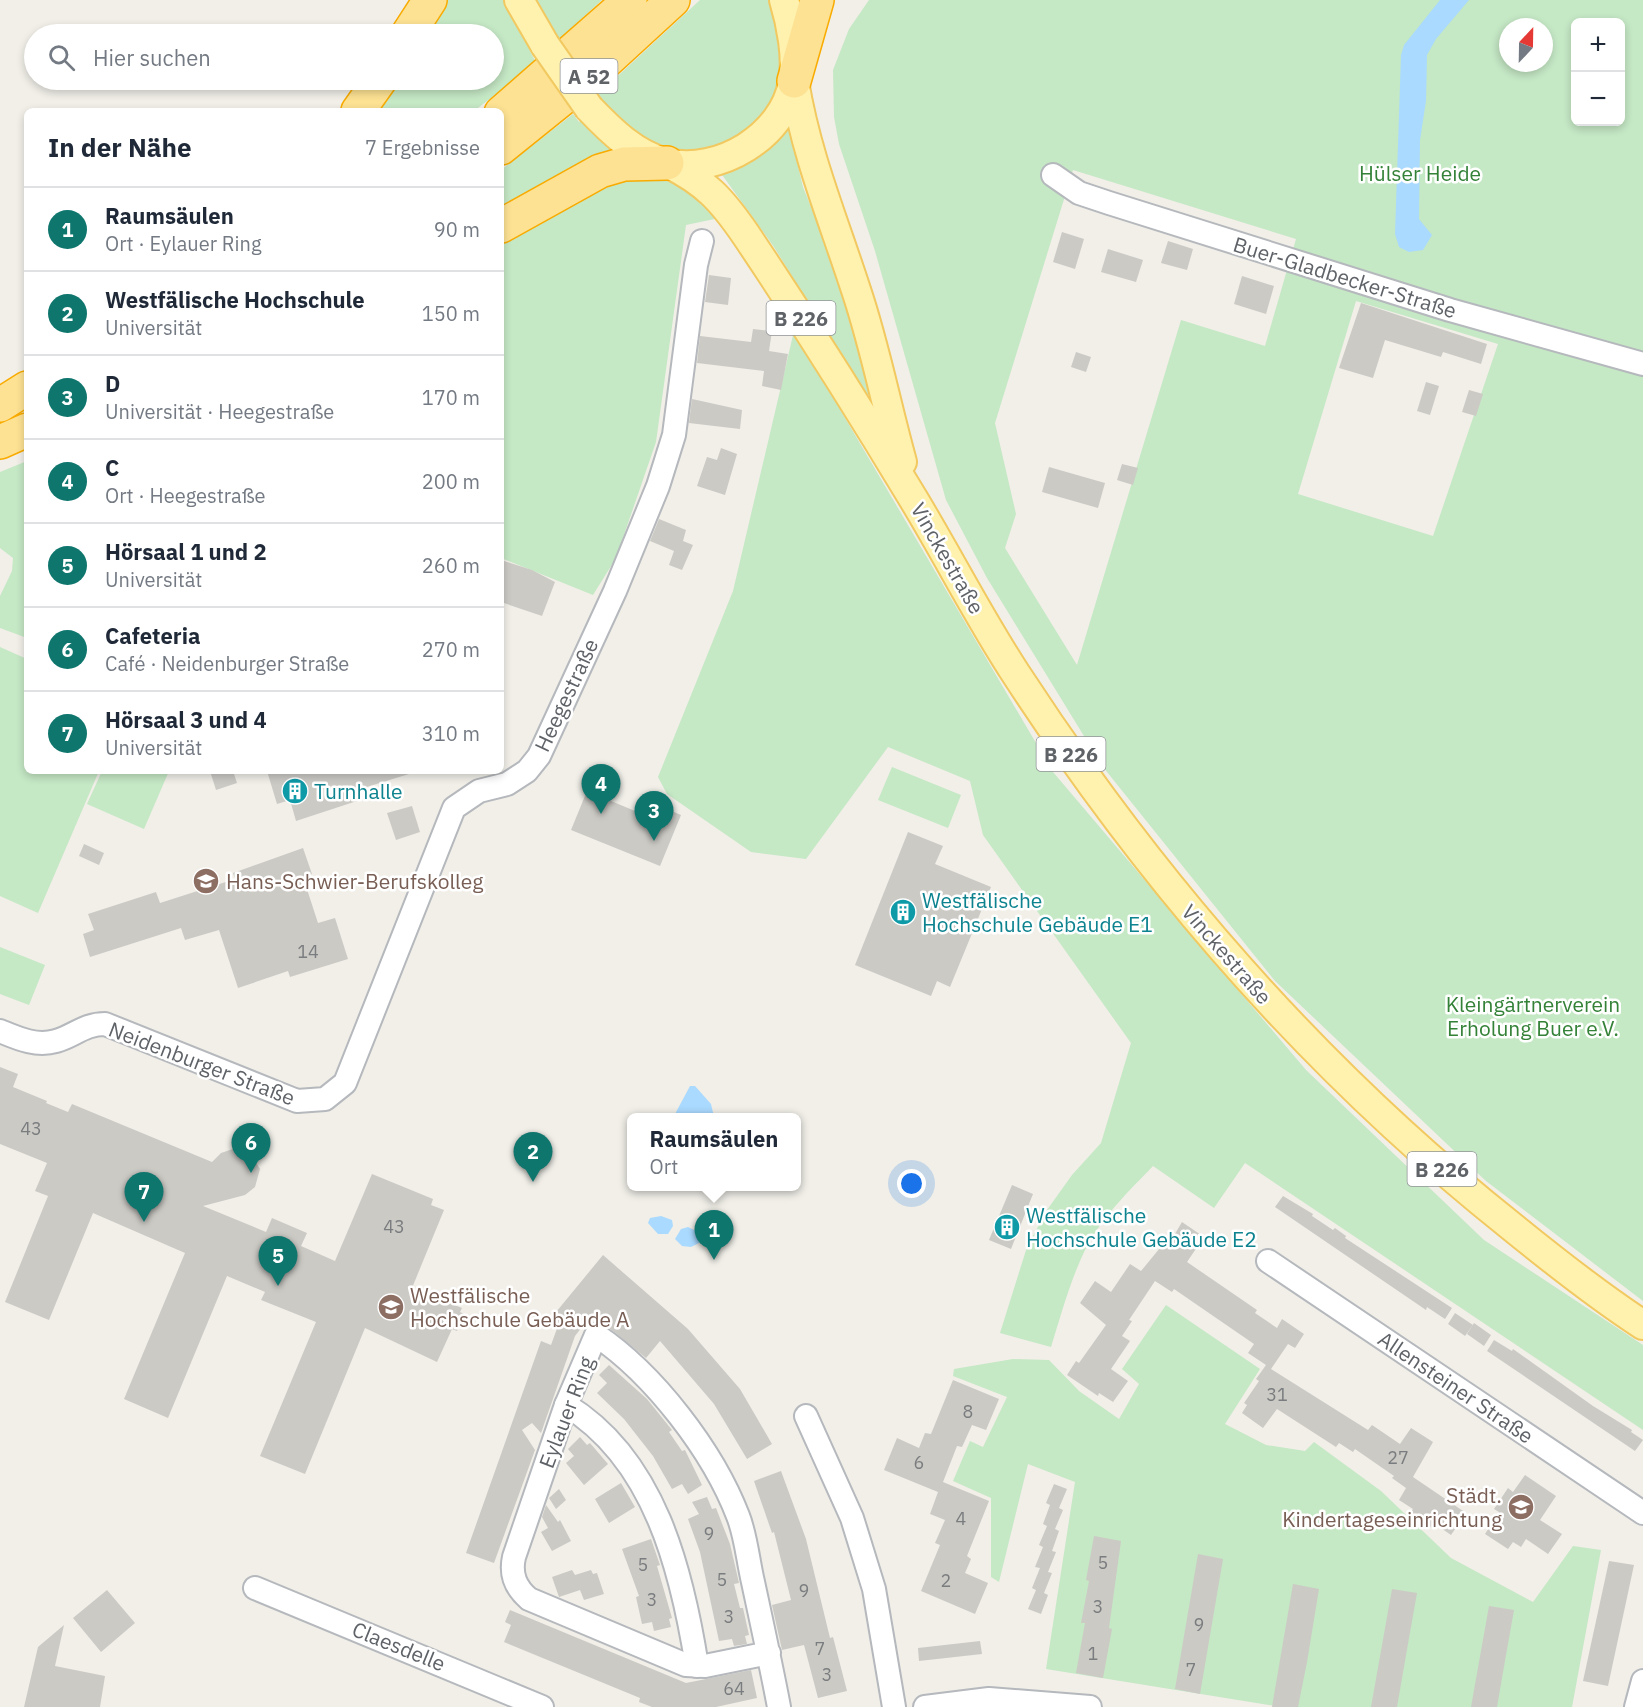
<!DOCTYPE html>
<html lang="de">
<meta charset="utf-8">
<style>
body{margin:0;font-family:"IBM Plex Sans",sans-serif;background:#f6f6f7;color:#1f2937}
.controls{position:absolute;right:18px;top:18px;display:grid;overflow:hidden;border-radius:9px;box-shadow:0 3px 9px #0003}
.controls button{width:54px;height:54px;display:grid;place-items:center;padding:0;border:0;border-bottom:2px solid #e0e1e3;background:#fff;color:#1f2937;font:30px sans-serif}
.compass{position:absolute;left:1499px;top:18px;width:54px;height:54px;border-radius:50%;background:#fff;box-shadow:0 3px 9px #0003;rotate:22deg}
.you{position:absolute;left:912px;top:1184px;width:21px;height:21px;margin:-15px;border:4px solid #fff;border-radius:50%;background:#1a73e8;box-shadow:0 0 0 9px #1a73e833}
.badge{display:grid;place-items:center;width:39px;height:39px;border-radius:50%;background:#0f766e;color:#fff;font-size:20px;font-weight:700}
.pin{position:absolute;translate:-50% -50px;filter:drop-shadow(0 2px 3px #0008)}
.pin::after{content:'';position:absolute;top:32px;width:21px;height:18px;background:inherit;clip-path:polygon(0 0,100% 0,50% 100%)}
.popup{position:absolute;left:627px;top:1113px;width:174px;height:78px;box-sizing:border-box;display:grid;place-content:center;border-radius:9px;background:#fff;filter:drop-shadow(0 2px 4px #0005);font-size:20px;white-space:nowrap;color:#747a83}
.popup b{font-size:22px;color:#1f2937}
.popup::after{content:'';position:absolute;left:50%;top:100%;margin-left:-12px;border:12px solid transparent;border-top-color:#fff}
.list{margin:0;padding:0;list-style:none}
h2{display:flex;justify-content:space-between;align-items:center;height:78px;margin:0;padding:0 24px;font-size:26px}
h2 small{font-size:20px;font-weight:400;color:#747a83}
.list li{display:grid;grid-template-columns:39px 1fr auto;gap:18px;align-items:center;box-sizing:border-box;height:84px;padding:0 24px;border-top:2px solid #e0e1e3}
.list b{display:block;font-size:22px;white-space:nowrap}
.list p{margin:0;font-size:20px;white-space:nowrap;color:#747a83}
.list em{font-size:20px;font-style:normal;color:#747a83}
.icon{flex:none;width:33px;height:33px;fill:none;stroke:currentColor;stroke-width:2;stroke-linecap:round;stroke-linejoin:round}
.map{position:relative;flex:none;width:1643px;height:1707px;overflow:hidden}
.search{position:absolute;background:#fff;box-shadow:0 3px 9px #0003;left:24px;top:24px;width:480px;height:66px;display:flex;align-items:center;gap:15px;box-sizing:border-box;padding:0 21px;border-radius:33px;color:#747a83;font-size:22px}
.panel{position:absolute;background:#fff;box-shadow:0 3px 9px #0003;left:24px;top:108px;width:480px;height:666px;border-radius:9px}
.map>svg:first-child{display:block}
.green{fill:#c5e8c5;fill-rule:evenodd}
.water{fill:#aadaff}
.building{fill:#cccac5}
.lines{fill:none;stroke-linecap:round;stroke-linejoin:round}
.minor-casing{stroke:#b5b8bc;stroke-width:26}
.major-casing{stroke:#f2c960;stroke-width:32}
.highway-casing{stroke:#f9ab00;stroke-width:36}
.minor{stroke:#fff;stroke-width:22}
.major{stroke:#fff2af;stroke-width:28}
.highway{stroke:#fde293;stroke-width:33}
.major-bridge-casing{stroke:#f2c960;stroke-width:32;stroke-linecap:butt}
.major-bridge{stroke:#fff2af;stroke-width:28}
.labels{text-anchor:middle;dominant-baseline:central;stroke-width:5;stroke-linejoin:round;paint-order:stroke}
.number-label{font-size:18px;fill:#7a7d7f}
.shield{fill:#fff;stroke:#8f9295;stroke-width:1.5}
.shield-label{font-size:20px;font-weight:bold;fill:#5f6368}
.park-label{font-size:21px;fill:#348238;stroke:#fff}
.street-label{font-size:21px;fill:#5f6368;stroke:#fff}
.culture-label{font-size:21px;fill:#0d838f;stroke:#fff;text-anchor:start}
.education-label{font-size:21px;fill:#785e54;stroke:#fff;text-anchor:start}
</style>
<div class="map">
<svg width="1643" height="1707" viewBox="0 0 1643 1707">
<rect width="100%" height="100%" fill="#f1efe8"/>
<g class="green">
<polygon points="437,0 506,0 536,63 474,111 368,111 389,80 494,80 494,34 417,34"/>
<polygon points="531,0 602,0 557,41"/>
<polygon points="700,0 771,0 780,25 781,82 766,115 736,141 693,153 646,145 595,97"/>
<path d="M869,0H1643V1301L1486,1181L1275,981L1103,767L987,578L946,500L875,251L839,144L834,117L833,70L849,29ZM1576,22H1620V122H1576ZM1508,27H1544V63H1508ZM1073,170L1296,239L1265,346L1181,320L1077,665L1005,548L1016,514L995,423ZM1356,301L1498,344L1433,536L1298,494Z"/>
<polygon points="573,114 579,122 582,119 622,154 501,217 501,170"/>
<polygon points="787,120 803,187 837,272 857,337 869,395 866,396 774,247 720,172"/>
<polygon points="621,175 683,180 724,217 686,225 656,442 616,558 593,595 501,558 501,238"/>
<path d="M794,331L1053,772L1306,1070L1484,1240L1643,1345V1430L1245,1163L1214,1208L1153,1166C1128,1192 1101,1218 1085,1250C1070,1281 1061,1315 1051,1347L1000,1333L1027,1247L1047,1210L1072,1175L1101,1143L1131,1043L983,835L970,781L888,747L806,859L751,852L667,794L658,777L733,591Z"/>
<polygon points="27,461 27,638 0,628 0,596 12,571 13,558 0,548 0,472"/>
<polygon points="0,647 27,659 27,771 99,771 38,913 0,896"/>
<polygon points="892,767 961,795 948,828 878,800"/>
<polygon points="102,771 169,771 144,829 87,804"/>
<polygon points="0,947 45,965 29,1005 0,994"/>
<polygon points="1166,1305 1260,1369 1225,1424 1266,1445 1305,1451 1314,1442 1381,1491 1451,1558 1533,1602 1573,1546 1601,1550 1572,1707 1282,1707 1046,1669 1075,1482 1028,1464 999,1582 991,1577 991,1498 953,1481 970,1441 983,1447 1007,1397 953,1376 954,1369 1013,1359 1049,1360 1079,1391 1119,1419 1139,1384 1122,1369"/>
</g>
<g class="water">
<polygon points="1440,0 1469,0 1436,39 1427,55 1426,101 1420,140 1419,219 1432,235 1423,250 1409,252 1399,247 1395,234 1401,55 1404,45"/>
<polygon points="690,1086 695,1086 711,1104 714,1117 665,1117 675,1114"/>
<polygon points="661,1216 672,1220 673,1226 668,1234 658,1234 648,1223 650,1218"/>
<polygon points="688,1227 702,1234 701,1242 691,1247 682,1246 675,1239 681,1229"/>
</g>
<g class="building">
<polygon points="1062,232 1084,239 1075,269 1053,262"/>
<polygon points="1168,241 1193,249 1187,270 1161,263"/>
<polygon points="1108,249 1143,260 1136,282 1101,272"/>
<polygon points="709,275 731,278 728,305 705,302"/>
<polygon points="1242,276 1274,286 1266,314 1234,304"/>
<polygon points="1361,303 1487,344 1481,364 1443,352 1441,357 1385,340 1373,378 1339,368"/>
<polygon points="753,329 772,331 769,351 788,354 781,390 762,386 764,371 697,363 700,336 751,342"/>
<polygon points="1076,352 1091,357 1086,372 1071,367"/>
<polygon points="1426,382 1439,386 1430,415 1417,411"/>
<polygon points="1469,390 1483,394 1476,416 1462,412"/>
<polygon points="692,399 742,410 740,429 689,423"/>
<polygon points="721,448 737,454 725,495 697,486 707,457 717,460"/>
<polygon points="1122,464 1138,468 1133,485 1117,480"/>
<polygon points="1049,467 1105,483 1098,508 1042,492"/>
<polygon points="659,519 686,530 683,541 693,545 682,570 669,565 674,551 650,541"/>
<polygon points="501,560 532,570 555,582 542,616 501,602"/>
<polygon points="210,771 233,771 237,783 216,790"/>
<polygon points="267,771 408,771 409,774 357,790 360,800 296,821 290,800 277,804"/>
<polygon points="587,791 647,816 653,803 681,815 660,866 571,830"/>
<polygon points="412,806 420,832 396,840 387,813"/>
<polygon points="908,832 943,846 935,864 991,887 950,987 937,981 931,996 855,965"/>
<polygon points="84,844 104,853 99,865 79,856"/>
<polygon points="303,848 312,874 303,877 318,923 335,918 348,959 290,977 288,971 238,988 219,930 185,940 181,928 90,957 83,934 94,930 88,914 156,892 160,903 235,879 233,873"/>
<polygon points="0,1067 18,1074 13,1087 47,1101 46,1103 68,1112 72,1104 212,1162 221,1153 233,1149 250,1153 260,1169 255,1187 245,1195 203,1206 266,1232 272,1218 307,1233 301,1246 335,1261 372,1174 433,1199 431,1205 444,1210 412,1288 462,1308 460,1312 464,1314 457,1331 452,1329 437,1362 365,1328 305,1474 260,1456 316,1322 261,1300 265,1292 227,1276 168,1418 124,1399 185,1253 93,1213 49,1320 5,1302 48,1196 35,1191 47,1163 0,1144"/>
<polygon points="1012,1185 1033,1194 1011,1249 989,1240"/>
<polygon points="1283,1196 1313,1214 1312,1216 1333,1230 1335,1228 1346,1236 1345,1238 1452,1308 1445,1319 1427,1307 1426,1310 1275,1207"/>
<polygon points="1182,1222 1204,1237 1187,1262 1257,1310 1255,1313 1277,1328 1282,1319 1304,1334 1295,1348 1288,1344 1271,1369 1368,1430 1372,1425 1400,1444 1411,1428 1433,1442 1413,1477 1466,1513 1451,1535 1435,1524 1432,1528 1410,1513 1413,1509 1399,1500 1406,1488 1392,1478 1394,1476 1355,1449 1353,1452 1339,1443 1336,1447 1277,1409 1263,1428 1242,1413 1247,1405 1244,1403 1259,1381 1256,1379 1266,1365 1248,1353 1254,1344 1174,1289 1172,1292 1155,1281 1129,1320 1132,1321 1122,1336 1130,1341 1111,1369 1128,1381 1113,1402 1099,1393 1098,1396 1067,1375 1076,1361 1079,1363 1106,1325 1080,1303 1095,1281 1111,1292 1130,1264 1141,1271 1169,1237 1172,1239"/>
<polygon points="603,1255 688,1329 740,1389 772,1444 747,1459 714,1404 660,1341 646,1358 592,1314 575,1336 541,1433 532,1423 522,1430 535,1450 494,1563 466,1553 541,1341 551,1345 559,1323 552,1317"/>
<polygon points="1455,1313 1473,1325 1465,1336 1448,1324"/>
<polygon points="1474,1323 1491,1335 1484,1346 1467,1334"/>
<polygon points="1494,1340 1512,1351 1513,1349 1593,1406 1632,1430 1631,1432 1643,1440 1635,1451 1487,1351"/>
<polygon points="609,1365 647,1399 672,1430 669,1432 682,1451 685,1450 702,1485 688,1494 682,1484 672,1489 653,1456 624,1419 597,1393 607,1383 599,1375"/>
<polygon points="953,1380 999,1399 986,1430 972,1425 962,1447 957,1446 943,1482 989,1501 967,1556 971,1559 965,1573 988,1583 975,1614 921,1591 940,1545 935,1543 945,1520 930,1514 938,1492 884,1470 897,1438 919,1448 925,1433 931,1434"/>
<polygon points="580,1437 587,1445 590,1443 608,1464 584,1485 566,1463 574,1456 568,1449"/>
<polygon points="781,1471 806,1539 830,1638 833,1637 847,1691 818,1698 804,1645 782,1650 772,1605 791,1600 774,1532 772,1533 754,1481"/>
<polygon points="1525,1475 1556,1496 1540,1520 1562,1534 1548,1554 1526,1539 1521,1547 1513,1542 1508,1549 1485,1534 1499,1512 1494,1509 1508,1488 1513,1492"/>
<polygon points="621,1483 635,1507 609,1523 595,1499"/>
<polygon points="1054,1484 1067,1489 1059,1508 1063,1510 1055,1529 1059,1531 1052,1551 1056,1552 1048,1572 1052,1573 1044,1593 1048,1595 1041,1614 1028,1609 1036,1590 1032,1588 1040,1568 1035,1567 1043,1547 1039,1545 1047,1526 1043,1524 1050,1505 1046,1503"/>
<polygon points="559,1489 566,1500 556,1509 549,1498"/>
<polygon points="707,1497 712,1509 716,1508 730,1544 739,1583 734,1584 740,1608 743,1608 749,1635 745,1636 747,1644 734,1646 732,1639 719,1641 700,1552 688,1519 699,1514 692,1502"/>
<polygon points="546,1505 558,1522 560,1520 571,1541 552,1551 541,1532 548,1528 542,1517"/>
<polygon points="1094,1536 1121,1541 1109,1628 1112,1629 1103,1678 1076,1673 1085,1623 1081,1623 1089,1581 1086,1580"/>
<polygon points="651,1539 660,1565 657,1566 672,1618 669,1619 671,1627 654,1631 652,1622 642,1624 636,1597 639,1596 622,1549"/>
<polygon points="1198,1554 1223,1559 1200,1694 1175,1689"/>
<polygon points="1609,1561 1634,1565 1608,1686 1583,1681"/>
<polygon points="572,1570 575,1575 591,1570 593,1574 597,1573 604,1594 584,1600 580,1590 559,1597 552,1577"/>
<polygon points="1293,1584 1319,1589 1307,1662 1298,1707 1272,1707"/>
<polygon points="1392,1589 1417,1593 1409,1638 1397,1707 1371,1707"/>
<polygon points="107,1590 135,1623 101,1652 73,1618"/>
<polygon points="1489,1606 1514,1610 1506,1655 1497,1707 1471,1707"/>
<polygon points="510,1610 686,1683 751,1670 757,1698 716,1707 652,1707 639,1702 640,1698 504,1642 511,1625 505,1622"/>
<polygon points="64,1625 55,1666 105,1676 100,1707 24,1707 38,1647"/>
<polygon points="980,1641 982,1654 919,1661 918,1648"/>
</g>
<g class="lines">
<defs>
<g id="minor">
<polyline points="1053,175 1079,193 1109,203 1450,310 1643,364"/>
<path d="M0,1031C17,1038 36,1047 56,1041C74,1036 84,1024 105,1024L297,1101L325,1099L345,1083L454,808L479,791L507,784L527,771L539,756L615,591L658,486L674,435L696,265L702,241"/>
<polyline points="1268,1261 1643,1513"/>
<path d="M566,1405C655,1459 682,1571 697,1666"/>
<polyline points="806,1416 852,1518 874,1589 894,1707"/>
<polyline points="255,1588 542,1707"/>
<path d="M769,1653L705,1666L686,1665L529,1599C516,1588 510,1575 514,1557L566,1405L596,1335C654,1374 713,1451 738,1516C746,1536 748,1561 753,1582C762,1624 771,1665 779,1707"/>
<polyline points="925,1707 989,1699 1090,1707"/>
<polyline points="1636,1707 1643,1681"/>
</g>
<g id="major">
<polyline points="519,0 545,45"/>
<path d="M794,81C806,155 833,219 856,290C875,346 886,405 902,462"/>
<path d="M589,108C611,131 635,155 667,163C719,175 784,136 793,82C798,58 791,23 784,0"/>
<path d="M667,163C706,182 722,200 746,235C803,320 858,407 911,495C947,554 978,616 1016,674C1152,883 1316,1071 1511,1226C1554,1261 1597,1295 1643,1325"/>
</g>
<g id="highway">
<polyline points="408,34 430,0"/>
<polyline points="794,81 817,0"/>
<polyline points="358,111 380,80"/>
<polyline points="501,113 630,0"/>
<polyline points="501,148 588,78 673,0"/>
<polyline points="501,226 600,171 624,164 667,163"/>
<polyline points="0,405 27,388"/>
<polyline points="0,442 27,430"/>
</g>
</defs>
<use href="#minor" class="minor-casing"/>
<use href="#major" class="major-casing"/>
<use href="#highway" class="highway-casing"/>
<use href="#minor" class="minor"/>
<use href="#major" class="major"/>
<use href="#highway" class="highway"/>
<defs>
<polyline id="major-bridge" points="545,45 589,108"/>
</defs>
<use href="#major-bridge" class="major-bridge-casing"/>
<use href="#major-bridge" class="major-bridge"/>
</g>
<defs>
<symbol id="building-disc" viewBox="-11 -11 22 22"><circle r="9.5" fill="#0f9aa8" stroke="#fff"/><path d="M-4-6H4V6H1V3H-1V6H-4ZM-2.5-4.3h1.7v1.8h-1.7ZM.8-4.3h1.7v1.8H.8ZM-2.5-1h1.7V.8h-1.7ZM.8-1h1.7V.8H.8Z" fill="#fff"/></symbol>
<symbol id="school-disc" viewBox="-11 -11 22 22"><circle r="9.5" fill="#8d6e63" stroke="#fff"/><path d="M0-5L7-2L0 1L-7-2ZM-4 1L0 2.5L4 1V4Q0 6-4 4Z" fill="#fff"/></symbol>
<symbol id="university-disc" viewBox="-11 -11 22 22"><circle r="9.5" fill="#8d6e63" stroke="#fff"/><path d="M0-5L7-2L0 1L-7-2ZM-4 1L0 2.5L4 1V4Q0 6-4 4Z" fill="#fff"/></symbol>
</defs>
<g fill-rule="evenodd">
<use href="#building-disc" x="280" y="776" width="30" height="30"/>
<use href="#school-disc" x="191" y="866" width="30" height="30"/>
<use href="#building-disc" x="888" y="897" width="30" height="30"/>
<use href="#building-disc" x="992" y="1212" width="30" height="30"/>
<use href="#university-disc" x="376" y="1292" width="30" height="30"/>
<use href="#school-disc" x="1506" y="1492" width="30" height="30"/>
</g>
<g class="labels">
<g class="number-label">
<text x="308" y="951">14</text>
<text x="31" y="1128">43</text>
<text x="394" y="1226">43</text>
<text x="1277" y="1394">31</text>
<text x="968" y="1411">8</text>
<text x="1398" y="1457">27</text>
<text x="919" y="1462">6</text>
<text x="961" y="1518">4</text>
<text x="709" y="1533">9</text>
<text x="1103" y="1562">5</text>
<text x="643" y="1564">5</text>
<text x="722" y="1579">5</text>
<text x="946" y="1580">2</text>
<text x="804" y="1590">9</text>
<text x="652" y="1599">3</text>
<text x="1098" y="1606">3</text>
<text x="729" y="1616">3</text>
<text x="1199" y="1624">9</text>
<text x="820" y="1648">7</text>
<text x="1093" y="1653">1</text>
<text x="1191" y="1669">7</text>
<text x="827" y="1674">3</text>
<text x="734" y="1688">64</text>
</g>
<g class="shield">
<rect x="560.5" y="59" width="57" height="34" rx="4.5"/>
<rect x="766.5" y="301" width="69" height="34" rx="4.5"/>
<rect x="1036.5" y="737" width="69" height="34" rx="4.5"/>
<rect x="1407.5" y="1152" width="69" height="34" rx="4.5"/>
</g>
<g class="shield-label">
<text x="589" y="76">A 52</text>
<text x="801" y="318">B 226</text>
<text x="1071" y="754">B 226</text>
<text x="1442" y="1169">B 226</text>
</g>
<g class="park-label">
<text x="1420" y="173">Hülser Heide</text>
<text x="1533" y="1004">Kleingärtnerverein<tspan x="1533" dy="24">Erholung Buer e.V.</tspan></text>
</g>
<g class="street-label">
<text transform="translate(1345 277) rotate(17)">Buer-Gladbecker-Straße</text>
<text transform="translate(948 558) rotate(60)">Vinckestraße</text>
<text transform="translate(566 695) rotate(-65)">Heegestraße</text>
<text transform="translate(1227 954) rotate(49)">Vinckestraße</text>
<text transform="translate(202 1063) rotate(21)">Neidenburger Straße</text>
<text transform="translate(1456 1387) rotate(34)">Allensteiner Straße</text>
<text transform="translate(566 1412) rotate(-69)">Eylauer Ring</text>
<text transform="translate(399 1646) rotate(22)">Claesdelle</text>
</g>
<g class="culture-label">
<text x="314" y="791">Turnhalle</text>
<text x="922" y="900">Westfälische<tspan x="922" dy="24">Hochschule Gebäude E1</tspan></text>
<text x="1026" y="1215">Westfälische<tspan x="1026" dy="24">Hochschule Gebäude E2</tspan></text>
</g>
<g class="education-label">
<text x="226" y="881">Hans-Schwier-Berufskolleg</text>
<text x="410" y="1295">Westfälische<tspan x="410" dy="24">Hochschule Gebäude A</tspan></text>
<text x="1502" y="1495" text-anchor="end">Städt.<tspan x="1502" dy="24">Kindertageseinrichtung</tspan></text>
</g>
</g>
</svg>
<div class="controls">
<button>+</button>
<button>−</button>
</div>
<svg class="compass" viewBox="-18 -18 36 36"><path d="M0-13l5 13h-10z" fill="#e53935"/><path d="M0 13l5-13h-10z" fill="#747a83"/></svg>
<div class="you"></div>
<div class="pin badge" style="left:714px;top:1260px">1</div>
<div class="popup"><b>Raumsäulen</b>Ort</div>
<div class="pin badge" style="left:533px;top:1182px">2</div>
<div class="pin badge" style="left:654px;top:841px">3</div>
<div class="pin badge" style="left:601px;top:814px">4</div>
<div class="pin badge" style="left:278px;top:1286px">5</div>
<div class="pin badge" style="left:251px;top:1173px">6</div>
<div class="pin badge" style="left:144px;top:1222px">7</div>
<div class="search"><svg class="icon" aria-label="search" viewBox="0 0 24 24"><circle cx="10" cy="10" r="6"/><path d="M15 15l6 6"/></svg>Hier suchen</div>
<section class="panel">
<h2>In der Nähe<small>7 Ergebnisse</small></h2>
<ul class="list">
<li><span class="badge">1</span><div><b>Raumsäulen</b><p>Ort · Eylauer Ring</p></div><em>90 m</em></li>
<li><span class="badge">2</span><div><b>Westfälische Hochschule</b><p>Universität</p></div><em>150 m</em></li>
<li><span class="badge">3</span><div><b>D</b><p>Universität · Heegestraße</p></div><em>170 m</em></li>
<li><span class="badge">4</span><div><b>C</b><p>Ort · Heegestraße</p></div><em>200 m</em></li>
<li><span class="badge">5</span><div><b>Hörsaal 1 und 2</b><p>Universität</p></div><em>260 m</em></li>
<li><span class="badge">6</span><div><b>Cafeteria</b><p>Café · Neidenburger Straße</p></div><em>270 m</em></li>
<li><span class="badge">7</span><div><b>Hörsaal 3 und 4</b><p>Universität</p></div><em>310 m</em></li>
</ul>
</section>
</div>
